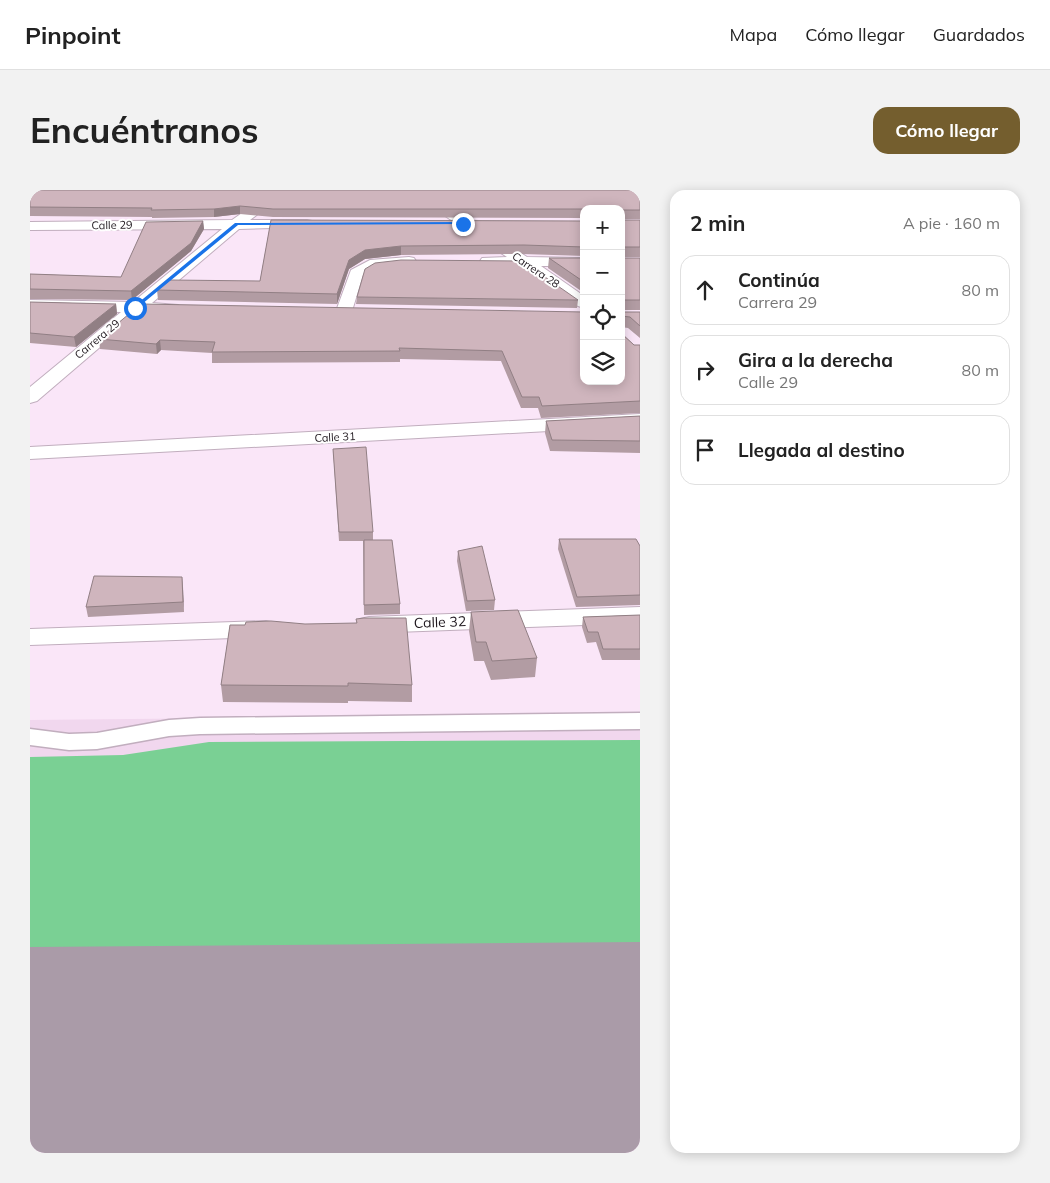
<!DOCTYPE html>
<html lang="es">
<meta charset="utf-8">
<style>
body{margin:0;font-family:Mulish,sans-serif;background:#f2f2f2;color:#222}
.controls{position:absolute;right:15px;top:15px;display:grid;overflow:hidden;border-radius:10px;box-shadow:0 2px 12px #0003}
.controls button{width:45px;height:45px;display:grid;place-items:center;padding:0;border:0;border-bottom:1px solid #e0e0e0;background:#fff;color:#222;font:25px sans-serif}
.stop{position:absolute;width:15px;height:15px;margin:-11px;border:4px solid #1a73e8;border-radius:50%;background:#fff}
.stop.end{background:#1a73e8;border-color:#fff;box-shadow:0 1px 5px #0008}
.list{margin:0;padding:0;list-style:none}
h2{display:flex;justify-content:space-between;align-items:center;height:65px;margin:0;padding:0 20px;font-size:21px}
h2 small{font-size:16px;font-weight:400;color:#767676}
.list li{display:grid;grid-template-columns:32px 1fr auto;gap:15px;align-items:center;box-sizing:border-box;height:70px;margin:0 10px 10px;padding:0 10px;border:1px solid #e0e0e0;border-radius:15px}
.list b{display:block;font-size:19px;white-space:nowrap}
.list p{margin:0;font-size:16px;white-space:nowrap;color:#767676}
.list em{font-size:16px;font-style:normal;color:#767676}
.icon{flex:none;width:28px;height:28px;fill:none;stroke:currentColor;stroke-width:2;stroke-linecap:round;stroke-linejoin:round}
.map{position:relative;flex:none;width:610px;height:963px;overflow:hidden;border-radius:15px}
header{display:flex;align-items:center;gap:30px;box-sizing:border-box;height:70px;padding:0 25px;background:#fff;border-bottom:1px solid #e0e0e0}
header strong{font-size:24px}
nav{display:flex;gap:28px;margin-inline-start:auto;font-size:18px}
.intro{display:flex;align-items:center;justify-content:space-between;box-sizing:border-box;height:120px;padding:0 30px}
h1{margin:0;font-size:35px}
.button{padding:12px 22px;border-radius:15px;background:#745e2e;color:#fff;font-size:18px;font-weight:700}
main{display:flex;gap:30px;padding:0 30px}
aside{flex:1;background:#fff;border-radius:15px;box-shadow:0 2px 12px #0003}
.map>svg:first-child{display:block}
.built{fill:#f1d7ee}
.green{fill:#7ad094}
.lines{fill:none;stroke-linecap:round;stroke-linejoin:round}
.runway{fill:#aa9ba8;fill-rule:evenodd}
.lane-casing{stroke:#c1aebe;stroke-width:3}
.street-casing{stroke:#c1aebe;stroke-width:2}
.lane{fill:#fff;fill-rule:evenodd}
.street{fill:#fff;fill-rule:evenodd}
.wall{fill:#b29ca3}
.shaded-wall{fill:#917f84}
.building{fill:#cfb5bd;stroke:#917f84}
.route{fill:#1a73e8}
.labels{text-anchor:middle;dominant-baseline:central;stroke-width:4;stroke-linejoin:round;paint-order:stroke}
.far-street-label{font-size:11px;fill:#1e171d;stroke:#fff}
.street-label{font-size:14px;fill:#1e171d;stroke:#fff}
</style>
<header>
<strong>Pinpoint</strong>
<nav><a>Mapa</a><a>Cómo llegar</a><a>Guardados</a></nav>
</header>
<div class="intro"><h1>Encuéntranos</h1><a class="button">Cómo llegar</a></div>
<main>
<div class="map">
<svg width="610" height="963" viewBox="0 0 610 963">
<rect width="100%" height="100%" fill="#fae6f8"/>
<polygon class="built" points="610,524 610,963 0,963 0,530"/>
<polygon class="green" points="610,550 610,816 0,822 0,567 93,565 179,552"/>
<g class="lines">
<polygon class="runway" points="610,752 610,963 0,963 0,757"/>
<defs>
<polygon id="lane" points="610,523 610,539 170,544 139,546 67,559 39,560 0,555 0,539 39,544 67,543 139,530 170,528"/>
<g id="street">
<polygon points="245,0 259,0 220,30 277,30 282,31 284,34 282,37 209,39 122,113 148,115 150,118 148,121 111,122 7,211 0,213 0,197 91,122 0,120 0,110 103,112 192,39 0,40 0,32 202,30"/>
<polygon points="376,0 391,0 497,67 554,68 554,76 511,76 554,106 554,118 548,116 491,76 452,74 450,71 452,68 477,67"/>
<polygon points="379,67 384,68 386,71 384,74 344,78 333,85 322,121 320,124 308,124 306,121 321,80 340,70"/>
<polygon points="610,224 610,236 0,269 0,257"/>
<polygon points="610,417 610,433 339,443 330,441 326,435 330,429 339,427"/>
<polygon points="236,431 245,433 249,439 245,445 236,447 0,455 0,439"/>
</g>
</defs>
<use href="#lane" class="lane-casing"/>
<use href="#street" class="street-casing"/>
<use href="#lane" class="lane"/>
<use href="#street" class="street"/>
</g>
<g class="wall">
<polygon points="0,0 610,0 610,29 591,29 554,19 554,28 243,27 210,24 184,27 122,28 122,27 0,26"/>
<polygon points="241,30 554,31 554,66 493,64 371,65 335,69 319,79 307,114 128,110 127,100 230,91"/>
<rect x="591" y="30" width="19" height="37"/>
<polygon points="173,31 174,39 161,61 102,110 0,109 0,84 91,87"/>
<polygon points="519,68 554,68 554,103 518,78"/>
<rect x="591" y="68" width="19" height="52"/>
<polygon points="327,107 548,110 547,118 326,114"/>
<polygon points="0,112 86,114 87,124 46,157 0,153"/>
<polygon points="591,122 610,122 610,148 598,138 591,137 591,143 604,155 610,155 610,223 511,228 508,218 491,218 471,171 370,169 370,172 182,173 182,163 131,160 127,164 70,159 69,149"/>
<polygon points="610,226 610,263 520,261 515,243 516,231"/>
<polygon points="303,259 343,342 343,350 370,414 370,424 334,425 333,351 309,351"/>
<polygon points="529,349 610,356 610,415 546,417 528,359"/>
<polygon points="428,361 465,410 464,420 436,421 427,371"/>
<polygon points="152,387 154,422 58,427 56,417"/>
<polygon points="441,422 507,468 505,487 461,490 454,471 444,471 439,441"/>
<polygon points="610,425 610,470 572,470 566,452 557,453 552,437 553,427"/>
<polygon points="200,435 382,495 382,512 318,511 318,513 193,512 191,495"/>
</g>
<g class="shaded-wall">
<polygon points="210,16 210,24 184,27 184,19"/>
<polygon points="173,31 174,39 161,61 102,110 101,101"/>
<polygon points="371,56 371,65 335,69 319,79 307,114 307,104 319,70 335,60"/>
<polygon points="86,114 87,124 46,157 44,147"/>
<polygon points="130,150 131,160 127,164 126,154"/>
<polygon points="152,387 153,397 154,422 153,412"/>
</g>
<g class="building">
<polygon points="0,0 610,0 610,20 591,20 591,19 243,19 210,16 184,19 121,20 122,18 0,17"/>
<polygon points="241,30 554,31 554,57 494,55 371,56 335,60 319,70 307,104 127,100 140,90 230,91"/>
<rect x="591" y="30" width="19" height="27"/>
<polygon points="173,31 161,53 101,101 0,99 0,84 91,87 116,32"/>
<polygon points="519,68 554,68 554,92"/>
<rect x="591" y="68" width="19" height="42"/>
<polygon points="371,70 492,71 548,110 327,107 335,79 345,73"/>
<polygon points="0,112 86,114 44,147 0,143"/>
<polygon points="111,114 554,122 554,191 591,191 591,122 610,122 610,136 600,127 591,126 591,143 604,155 610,155 610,211 512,216 509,207 492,207 472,161 369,158 370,161 182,162 185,152 130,150 126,154 69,149"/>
<polygon points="610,226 610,251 522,250 516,231"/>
<polygon points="336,257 343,342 309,342 303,259"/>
<polygon points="529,349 606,349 610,356 610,405 547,407"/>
<polygon points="334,350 362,350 370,414 334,415"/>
<polygon points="452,356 465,410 437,411 428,361"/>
<polygon points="64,386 152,387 153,412 56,417"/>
<polygon points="488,420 507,468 462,471 456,452 446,452 441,422"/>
<polygon points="610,425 610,459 573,459 568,442 558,442 553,427"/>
<polygon points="334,428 376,428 382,495 318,493 318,496 191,495 200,435 215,435 216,432 241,431 275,434 327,433 326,429"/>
</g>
<polygon class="route" points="433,32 435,34 208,35 106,119 102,118 205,33"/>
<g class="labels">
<g class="far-street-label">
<text transform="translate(82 35) rotate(-1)">Calle 29</text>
<text transform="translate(506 80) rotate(34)">Carrera 28</text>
<text transform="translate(67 149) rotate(-40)">Carrera 29</text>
<text transform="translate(305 247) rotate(-3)">Calle 31</text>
</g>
<g class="street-label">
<text transform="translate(410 432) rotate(-2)">Calle 32</text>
</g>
</g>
</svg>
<div class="controls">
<button>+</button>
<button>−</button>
<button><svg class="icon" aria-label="locate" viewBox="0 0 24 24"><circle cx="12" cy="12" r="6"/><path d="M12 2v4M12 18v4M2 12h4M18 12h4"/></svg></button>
<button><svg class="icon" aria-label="layers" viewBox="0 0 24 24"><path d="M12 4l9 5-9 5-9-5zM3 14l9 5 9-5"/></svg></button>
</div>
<div class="stop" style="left:105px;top:118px"></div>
<div class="stop end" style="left:433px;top:34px"></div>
</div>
<aside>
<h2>2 min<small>A pie · 160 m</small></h2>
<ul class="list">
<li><svg class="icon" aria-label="ahead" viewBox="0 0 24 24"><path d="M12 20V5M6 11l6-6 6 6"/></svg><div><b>Continúa</b><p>Carrera 29</p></div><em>80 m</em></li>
<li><svg class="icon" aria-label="right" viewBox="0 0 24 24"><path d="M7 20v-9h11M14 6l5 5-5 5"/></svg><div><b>Gira a la derecha</b><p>Calle 29</p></div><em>80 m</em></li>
<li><svg class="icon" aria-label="arrive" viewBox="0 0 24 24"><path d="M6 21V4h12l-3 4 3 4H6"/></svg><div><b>Llegada al destino</b></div></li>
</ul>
</aside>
</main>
